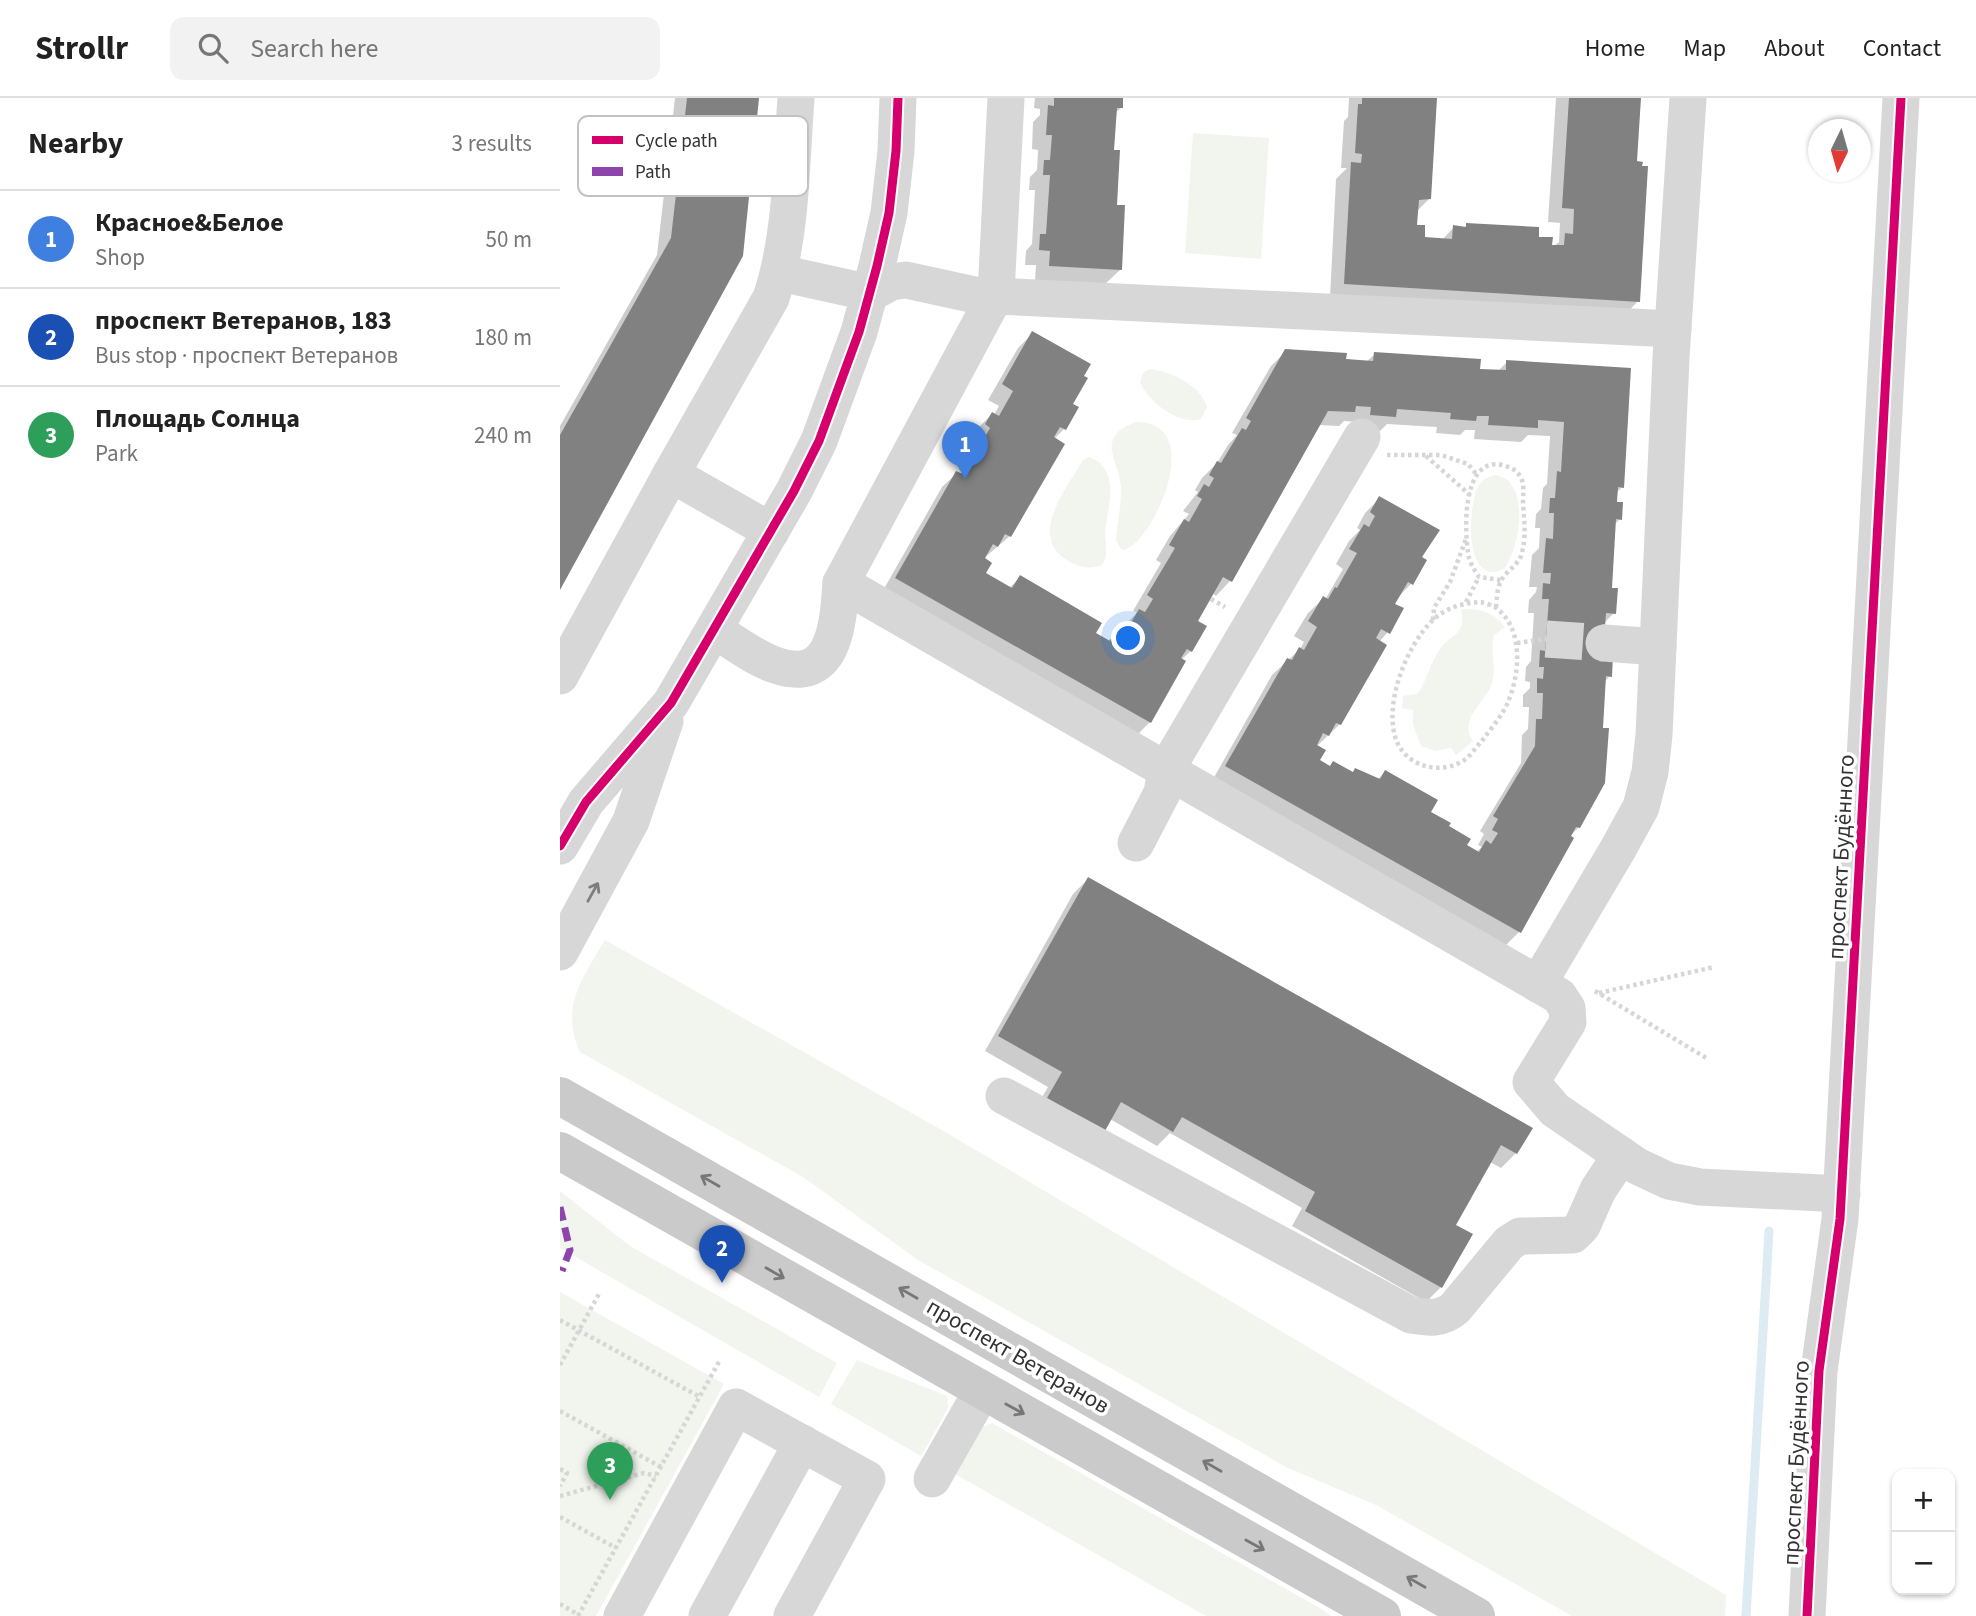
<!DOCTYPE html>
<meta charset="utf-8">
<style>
body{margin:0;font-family:"Source Sans 3",sans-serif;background:#f2f2f2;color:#222}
.controls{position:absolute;right:21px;bottom:21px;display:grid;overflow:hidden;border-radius:14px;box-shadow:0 2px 5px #0004}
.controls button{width:63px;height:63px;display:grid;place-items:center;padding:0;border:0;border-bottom:2px solid #e0e0e0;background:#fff;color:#222;font:35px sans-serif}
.compass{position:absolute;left:1248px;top:21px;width:63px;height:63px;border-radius:50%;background:#fff;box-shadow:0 2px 5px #0004;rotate:185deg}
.you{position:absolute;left:569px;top:541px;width:24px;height:24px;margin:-18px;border:5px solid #fff;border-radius:50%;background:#1a73e8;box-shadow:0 0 0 10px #1a73e833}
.badge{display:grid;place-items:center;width:46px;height:46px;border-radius:50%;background:#7a7a7a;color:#fff;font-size:23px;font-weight:700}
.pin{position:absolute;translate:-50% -58px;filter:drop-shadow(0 2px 4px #0008)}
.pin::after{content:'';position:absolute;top:37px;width:24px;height:21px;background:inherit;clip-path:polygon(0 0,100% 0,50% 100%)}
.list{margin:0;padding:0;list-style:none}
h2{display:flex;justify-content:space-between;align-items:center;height:91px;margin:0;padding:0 28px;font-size:30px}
h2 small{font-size:23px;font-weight:400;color:#767676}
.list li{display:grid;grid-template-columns:46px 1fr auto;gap:21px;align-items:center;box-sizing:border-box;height:98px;padding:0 28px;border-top:2px solid #e0e0e0}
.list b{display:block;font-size:26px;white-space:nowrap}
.list p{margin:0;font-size:23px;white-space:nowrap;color:#767676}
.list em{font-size:23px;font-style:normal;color:#767676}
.icon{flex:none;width:38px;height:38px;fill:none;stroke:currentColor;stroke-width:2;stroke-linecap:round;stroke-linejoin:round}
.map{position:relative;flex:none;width:1416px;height:1518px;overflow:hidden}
header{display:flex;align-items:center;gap:42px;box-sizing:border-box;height:98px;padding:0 35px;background:#fff;border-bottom:2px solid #e0e0e0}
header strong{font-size:33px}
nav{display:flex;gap:38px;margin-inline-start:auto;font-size:24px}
.search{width:490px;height:63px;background:#f2f2f2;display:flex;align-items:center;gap:18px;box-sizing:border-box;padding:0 24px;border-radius:14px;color:#767676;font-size:26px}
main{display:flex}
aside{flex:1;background:#fff}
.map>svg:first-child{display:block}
.green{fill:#f1f5ed}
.shadow{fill:#0003}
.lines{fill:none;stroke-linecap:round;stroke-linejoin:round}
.stream{stroke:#ddebf3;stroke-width:9}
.building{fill:#818181}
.minor-tunnel{stroke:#d6d6d6;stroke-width:37;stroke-dasharray:37 18;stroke-linecap:butt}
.path{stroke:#d6d6d6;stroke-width:4.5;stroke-dasharray:3.5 3.5;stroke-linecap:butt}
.minor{stroke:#d7d7d7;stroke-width:37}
.major{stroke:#cacaca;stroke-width:38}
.quiet{stroke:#8e44ad;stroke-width:7;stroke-dasharray:14 7;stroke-linecap:butt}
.cycleway-casing{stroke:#fff;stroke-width:13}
.cycleway{stroke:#d6006c;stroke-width:9}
.oneway{stroke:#7d7d7d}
.oneway2{stroke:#777}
.labels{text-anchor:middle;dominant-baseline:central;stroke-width:7;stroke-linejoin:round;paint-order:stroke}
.street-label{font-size:23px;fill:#333;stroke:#fff}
.key{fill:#fff;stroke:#c2c2c2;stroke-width:2}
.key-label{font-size:19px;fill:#333}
</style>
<header>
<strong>Strollr</strong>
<div class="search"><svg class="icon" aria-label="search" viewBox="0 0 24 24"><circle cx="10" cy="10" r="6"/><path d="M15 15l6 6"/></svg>Search here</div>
<nav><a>Home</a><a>Map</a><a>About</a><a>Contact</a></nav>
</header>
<main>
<aside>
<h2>Nearby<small>3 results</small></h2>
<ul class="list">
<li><span class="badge" style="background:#3f7fe0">1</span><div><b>Красное&amp;Белое</b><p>Shop</p></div><em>50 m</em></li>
<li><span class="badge" style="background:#1a4fb4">2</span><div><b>проспект Ветеранов, 183</b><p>Bus stop · проспект Ветеранов</p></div><em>180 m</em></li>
<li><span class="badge" style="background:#2e9e5b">3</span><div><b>Площадь Солнца</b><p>Park</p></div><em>240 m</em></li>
</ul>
</aside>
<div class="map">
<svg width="1416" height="1518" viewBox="0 0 1416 1518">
<rect width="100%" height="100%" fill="#fff"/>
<g class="green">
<polygon points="633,35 709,40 701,161 625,155"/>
<path d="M589,271C610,273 640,287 647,309L641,321C620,328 588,304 580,284L583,275Z"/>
<path d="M576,324C650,324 590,451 562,452L556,443C557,425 562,406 561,388C558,361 535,339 576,324Z"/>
<path d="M529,359C561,370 548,408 545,434C545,445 549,457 542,467C532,471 520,470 510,464C465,440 507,390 523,362Z"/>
<path d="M936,377C941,379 947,380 950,385C967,406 958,451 944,471C941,472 937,474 934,474C904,475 909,406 918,389C922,381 928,379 936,377Z"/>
<path d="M908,511C925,512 934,515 945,529L934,537C929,554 938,570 931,588C923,607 898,621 913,643L896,657L891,650L876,653L861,648L853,627V612L842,610L843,598L856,596L861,591C867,579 871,566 878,554C887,537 908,538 901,512Z"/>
<path d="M45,842L387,1035L1166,1497L1165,1518H1012L816,1407L728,1370L358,1162L243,1079L20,954C0,909 22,881 45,842Z"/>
<polygon points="0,1093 70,1148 277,1265 259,1299 0,1150"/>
<polygon points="0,1194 164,1286 36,1518 0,1518"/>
<polygon points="297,1262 387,1298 388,1310 361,1358 271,1306"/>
<polygon points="432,1325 763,1512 771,1518 646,1518 395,1376 420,1330"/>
</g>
<g class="shadow">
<polygon points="115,0 198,0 0,488 0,328 97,157"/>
<polygon points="475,0 562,0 561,10 554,16 552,54 560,172 545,186 475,183 476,167 465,167 466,153 472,146 475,92 469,92 470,79 477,72 478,52 472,51 473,24 480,17 480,11 474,10"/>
<polygon points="789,0 875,0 869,101 857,113 856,129 863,141 882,142 894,129 904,130 907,127 977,140 994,148 999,144 1000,125 988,124 996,0 1079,0 1075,65 1078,203 1064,218 770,200 776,81 787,70 781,70 784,23 788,19"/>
<polygon points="473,235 511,307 504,331 494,341 450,438 423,461 424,476 449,490 461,479 533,536 547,544 577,515 573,513 601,465 596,462 610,438 629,416 623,413 638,394 635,392 642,380 657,365 668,347 677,337 672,335 711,268 726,253 806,264 815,256 919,272 938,273 947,264 1069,272 1062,389 1056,395 1055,405 1060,421 1054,427 1050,491 1054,515 1043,526 1050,578 1044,584 1019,729 1009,739 1012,741 959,834 944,849 652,683 712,577 740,551 744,544 734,538 748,515 763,501 766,500 783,471 776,466 789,443 800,432 797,430 805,415 820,400 859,459 851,486 836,501 828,534 819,544 780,626 756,649 757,663 769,670 817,682 825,674 905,748 916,754 922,749 918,747 924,736 920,733 961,665 962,637 968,631 969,609 963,609 963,597 970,590 970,584 965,583 966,569 971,563 974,515 968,515 969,502 976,494 977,489 969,489 972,457 979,450 980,430 975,430 976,416 981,411 983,390 987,386 990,338 968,337 961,344 914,341 915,332 905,332 900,337 876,335 877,329 827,326 820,333 796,332 797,324 784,323 779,328 758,327 670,483 656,498 652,495 636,524 631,553 621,562 590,624 575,639 321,496 382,389 397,375 400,377 404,371 398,368 405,354 415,344 411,341 417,331 432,316 434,317 439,308 428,302 458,250"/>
<polygon points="528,781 970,1031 956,1055 941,1070 930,1064 894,1128 881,1189 866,1204 732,1128 742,1110 610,1035 597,1048 550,1021 473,1015 488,989 425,953 513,796"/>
</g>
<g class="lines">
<polyline class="stream" points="1186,1518 1209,1133"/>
</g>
<g class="building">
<polygon points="127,0 199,0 183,158 0,492 0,337 111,140"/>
<polygon points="494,0 563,0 563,10 557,10 554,52 560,52 557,107 565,107 562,172 489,168 490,153 479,152 480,136 486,136 490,77 483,77 484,62 490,62 492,37 486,37 488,7 494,8"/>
<polygon points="802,0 877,0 871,101 859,102 857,127 865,127 865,139 892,141 893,127 906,129 906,125 979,129 979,139 993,139 992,147 1004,147 1005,135 1013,136 1014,111 1002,110 1009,0 1081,0 1077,63 1083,64 1082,68 1088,68 1080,204 784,186 791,64 801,65 802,56 795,55 798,6 802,6"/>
<polygon points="472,233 531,266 524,278 528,280 513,306 519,309 506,332 500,329 494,339 505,346 451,439 445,436 438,449 433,446 425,460 432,465 426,475 452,490 460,477 542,525 536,535 550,543 556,532 561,535 568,523 571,525 579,511 585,514 593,501 587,497 615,450 609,447 624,421 629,424 642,401 637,398 644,386 649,389 654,380 649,377 657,363 661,365 682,330 686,332 691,323 686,320 725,251 787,255 786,261 813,263 814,254 921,261 920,271 946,272 946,262 1071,270 1064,390 1058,389 1057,404 1063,404 1062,422 1056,421 1052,490 1058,490 1056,516 1046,515 1043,557 1053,557 1052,579 1046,578 1043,630 1049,630 1045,685 1020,730 1016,729 1011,738 1014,740 961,835 665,668 727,560 732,562 739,549 744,552 757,529 748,523 763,498 768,501 775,489 777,490 797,455 789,451 804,426 809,429 815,418 810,414 819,398 880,432 862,459 867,462 853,487 848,484 835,506 844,510 830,536 821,531 816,540 827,547 781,627 776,625 769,638 763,635 757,647 766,652 760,662 770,668 773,663 793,674 795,670 820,681 825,672 878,702 871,714 891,725 889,728 911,741 907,747 919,754 926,742 931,746 938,735 932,732 938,721 933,718 975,648 976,621 982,621 983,595 977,595 977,580 983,581 984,569 979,569 980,552 985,553 989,501 982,501 983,485 990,486 991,475 983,475 986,440 993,441 994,415 989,415 990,400 995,400 997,373 1001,374 1004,324 978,322 978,330 928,327 929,318 917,318 916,323 890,321 891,315 837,311 836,319 810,317 811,309 796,308 795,314 768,313 672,484 663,479 638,523 647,528 632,554 627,551 621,560 626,563 591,625 335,480 396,373 405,377 417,356 411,353 420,337 425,339 430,330 425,326 432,314 439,318 453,293 442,286"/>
<polygon points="528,779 973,1030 957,1056 941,1047 896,1127 913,1136 882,1190 745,1113 755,1094 622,1019 613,1034 561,1004 545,1033 487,1000 502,974 438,938"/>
</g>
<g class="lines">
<polyline class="minor-tunnel" points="986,541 1044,545"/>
<g class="path">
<polyline points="827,357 881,357 908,366 917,377"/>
<polyline points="866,358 910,397"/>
<polyline points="651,501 665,509"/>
<polyline points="906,504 919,479"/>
<path d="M921,504C925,505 932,507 936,510C964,530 960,576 948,604C942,618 930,632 921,644C915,650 910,659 903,663C881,676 850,670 838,646C821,611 846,548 872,523C886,509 903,505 921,504Z"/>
<path d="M936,509C937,502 937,489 941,483C945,474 957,468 961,458C967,439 964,423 963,404C963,395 965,386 960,378C956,371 949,369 942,367C901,358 904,436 909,460C911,467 915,473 919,479L941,482"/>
<polyline points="873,522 874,510 890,484 906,441"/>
<polyline points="957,545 986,541"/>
<polyline points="1035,893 1148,961"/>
<polyline points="1039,895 1154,869"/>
<polyline points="0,1222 140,1299"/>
<polyline points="0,1267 40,1194"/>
<polyline points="0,1313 101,1369"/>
<polyline points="0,1371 7,1375 0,1388"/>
<polyline points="0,1398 84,1375 96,1378"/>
<polyline points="0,1419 56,1450"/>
<polyline points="0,1506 19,1517"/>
<polyline points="18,1518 160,1262"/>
</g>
<g class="minor">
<polyline points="220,175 311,195 331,184 346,182 415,197 1113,231"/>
<polyline points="111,376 211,433"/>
<polyline points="281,485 999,898 1007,910 1008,924 971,984 995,1012 1077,1068 1109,1083 1140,1089 1282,1096"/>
<path d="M154,532C173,543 194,560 215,567C275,588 278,526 281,485L436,196L446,0"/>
<polyline points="1044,545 1098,549"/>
<path d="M0,578L111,376L211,200C232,137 231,66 236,0"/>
<polyline points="576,745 602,695 606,672 802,339"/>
<polyline points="0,748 26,704 111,605 234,393 259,343 299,234 317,168 329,115 336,53 338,0"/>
<polyline points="0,854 71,723 105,623"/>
<polyline points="978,886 1058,751 1081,709 1090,674 1094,637 1111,260 1128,0"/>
<path d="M444,998L851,1217C869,1220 881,1222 895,1210L949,1145L960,1138L1013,1137L1022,1128L1038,1092L1061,1057"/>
<polyline points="372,1381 422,1293"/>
<polyline points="62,1518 176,1309 307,1381 232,1518"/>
<polyline points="147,1518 242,1345"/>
<polyline points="1247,1518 1259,1273 1280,1121 1341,0"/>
</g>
<g class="major">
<polyline points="0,998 916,1518"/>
<polyline points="0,1053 822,1518"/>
</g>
<polyline class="quiet" points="0,1109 10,1152 2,1173"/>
<defs>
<g id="cycleway">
<polyline points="0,748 26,704 111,605 234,393 259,343 299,234 317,168 329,115 336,53 338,0"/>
<polyline points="1247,1518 1259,1273 1280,1121 1341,0"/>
</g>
</defs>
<use href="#cycleway" class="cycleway-casing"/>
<use href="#cycleway" class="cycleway"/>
</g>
<defs><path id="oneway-shaft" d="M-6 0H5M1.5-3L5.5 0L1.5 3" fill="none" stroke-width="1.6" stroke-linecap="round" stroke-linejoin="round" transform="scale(1.75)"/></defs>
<use class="oneway" href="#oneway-shaft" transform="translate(33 794) rotate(-61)"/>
<g class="oneway2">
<use href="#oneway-shaft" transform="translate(150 1083) rotate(-150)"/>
<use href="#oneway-shaft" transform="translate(215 1175) rotate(30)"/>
<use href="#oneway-shaft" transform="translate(348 1195) rotate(-150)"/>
<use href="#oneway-shaft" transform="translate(455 1311) rotate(29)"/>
<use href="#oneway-shaft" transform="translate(652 1368) rotate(-150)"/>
<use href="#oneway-shaft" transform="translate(695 1447) rotate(29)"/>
<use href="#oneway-shaft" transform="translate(856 1484) rotate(-150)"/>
</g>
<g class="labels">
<g class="street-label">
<text transform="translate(1281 759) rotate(-87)">проспект Будённого</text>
<text transform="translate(458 1258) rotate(30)">проспект Ветеранов</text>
<text transform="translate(1236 1365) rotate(-87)">проспект Будённого</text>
</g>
</g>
<rect x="18" y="18" width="230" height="80" rx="10" class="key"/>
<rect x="32" y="38" width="31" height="8" fill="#d6006c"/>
<rect x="32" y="69" width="31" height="9" fill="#8e44ad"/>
<g class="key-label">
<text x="75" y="49">Cycle path</text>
<text x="75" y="80">Path</text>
</g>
</svg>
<div class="controls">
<button>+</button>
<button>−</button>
</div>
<svg class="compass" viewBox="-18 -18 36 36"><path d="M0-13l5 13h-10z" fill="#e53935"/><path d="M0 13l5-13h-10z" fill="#767676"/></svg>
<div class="you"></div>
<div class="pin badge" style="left:405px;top:381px;background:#3f7fe0">1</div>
<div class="pin badge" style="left:162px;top:1185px;background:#1a4fb4">2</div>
<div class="pin badge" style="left:50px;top:1402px;background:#2e9e5b">3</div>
</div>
</main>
